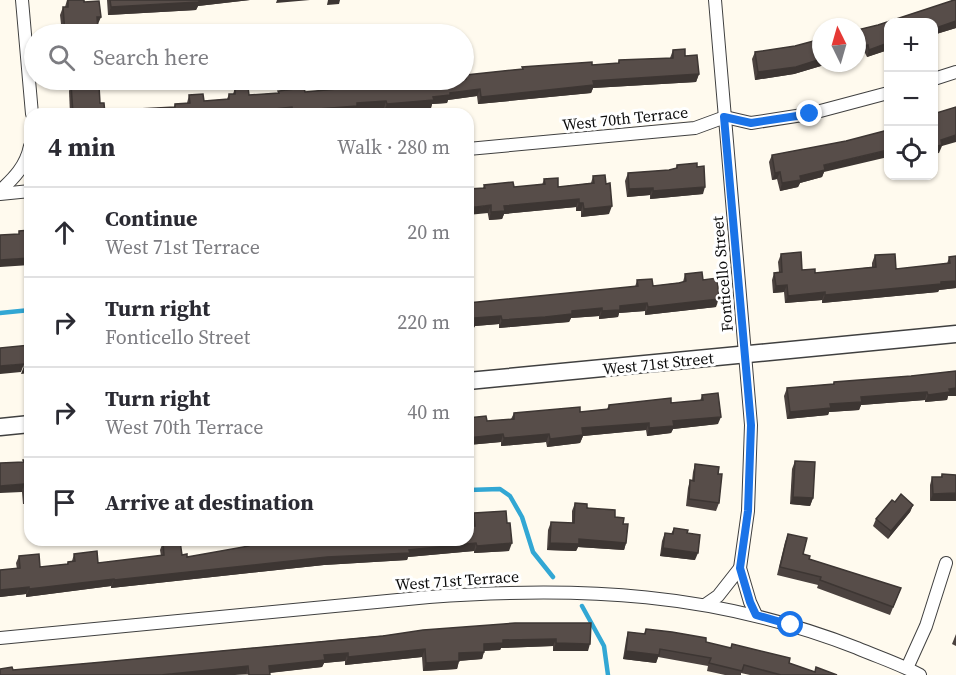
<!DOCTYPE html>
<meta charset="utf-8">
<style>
body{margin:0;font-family:"Source Serif 4",serif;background:#f2f2f3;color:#2b2b33}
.controls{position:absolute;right:18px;top:18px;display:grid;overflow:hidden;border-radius:12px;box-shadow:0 2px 4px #0004}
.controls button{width:54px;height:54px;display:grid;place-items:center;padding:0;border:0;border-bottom:2px solid #e1e1e2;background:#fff;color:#2b2b33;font:30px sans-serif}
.compass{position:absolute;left:812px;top:18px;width:54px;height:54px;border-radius:50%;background:#fff;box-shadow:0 2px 4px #0004;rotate:355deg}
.stop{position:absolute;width:18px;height:18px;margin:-14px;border:4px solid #1a73e8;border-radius:50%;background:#fff}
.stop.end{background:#1a73e8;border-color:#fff;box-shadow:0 2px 6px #0008}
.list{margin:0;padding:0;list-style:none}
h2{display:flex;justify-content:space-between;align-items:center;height:78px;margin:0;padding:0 24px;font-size:26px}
h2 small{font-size:20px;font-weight:400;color:#7c7c81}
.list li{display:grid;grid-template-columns:39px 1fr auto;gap:18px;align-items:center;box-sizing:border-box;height:90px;padding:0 24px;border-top:2px solid #e1e1e2}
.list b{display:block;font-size:22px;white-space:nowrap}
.list p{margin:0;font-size:20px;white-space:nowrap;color:#7c7c81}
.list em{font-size:20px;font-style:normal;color:#7c7c81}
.icon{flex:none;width:33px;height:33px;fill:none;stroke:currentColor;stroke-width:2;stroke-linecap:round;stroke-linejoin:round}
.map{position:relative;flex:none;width:956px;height:675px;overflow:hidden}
.search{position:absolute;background:#fff;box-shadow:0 2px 4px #0004;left:24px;top:24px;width:450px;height:66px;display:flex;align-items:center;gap:15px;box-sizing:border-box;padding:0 21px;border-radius:33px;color:#7c7c81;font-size:22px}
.panel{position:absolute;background:#fff;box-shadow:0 2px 4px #0004;left:24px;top:108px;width:450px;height:438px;border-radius:18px}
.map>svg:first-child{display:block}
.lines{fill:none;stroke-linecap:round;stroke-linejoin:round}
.stream{stroke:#32a7d4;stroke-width:4.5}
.minor-casing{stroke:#404040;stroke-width:14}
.tertiary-casing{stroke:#404040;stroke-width:19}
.minor{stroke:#fff;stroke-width:12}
.tertiary{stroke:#fff;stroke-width:16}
.wall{fill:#4b423f}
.shaded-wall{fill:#3d3633}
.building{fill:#574d49;stroke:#3d3633;stroke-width:1.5}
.route{stroke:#1a73e8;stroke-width:8}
.labels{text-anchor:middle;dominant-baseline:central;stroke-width:6;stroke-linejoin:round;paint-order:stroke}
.street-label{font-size:16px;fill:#0d0d0d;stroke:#fff}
</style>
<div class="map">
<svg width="956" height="675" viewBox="0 0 956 675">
<rect width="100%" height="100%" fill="#fffaee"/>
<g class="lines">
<g class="stream">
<polyline points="0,313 30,310"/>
<polyline points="468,490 500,489 510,496 522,517 533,552 553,577"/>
<polyline points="582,606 604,646 608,675"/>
</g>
<defs>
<g id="minor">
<polyline points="22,0 32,114"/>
<polyline points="715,0 751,425 748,511 740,568 750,602 756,615"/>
<polyline points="934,79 956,72"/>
<polyline points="468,149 695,128 725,117 751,123 809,114 888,93"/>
<path d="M0,191C14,178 26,166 30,146"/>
<polyline points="0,194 30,191"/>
<polyline points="705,605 718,596 740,568"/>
<path d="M0,638L429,597C581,586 714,592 857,648C878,657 900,664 920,675"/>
<polyline points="907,668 926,626 946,563"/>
</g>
<g id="tertiary">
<polyline points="468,381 956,334"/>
<polyline points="0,427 30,424"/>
</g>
</defs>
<use href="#minor" class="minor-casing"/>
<use href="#tertiary" class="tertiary-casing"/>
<use href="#minor" class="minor"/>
<use href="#tertiary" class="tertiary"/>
</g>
<g class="wall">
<polygon points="67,0 84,0 84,2 101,17 97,24 98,29 96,34 62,34 60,15 63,7 65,7"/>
<polygon points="107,0 250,0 198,6 196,10 108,15"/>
<polygon points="954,0 956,0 956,28 933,35 933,22 888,22 888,50 867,57 865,53 857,55 857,30 878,25"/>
<polygon points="795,46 821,63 831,63 794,74 755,80 752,59 755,52"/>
<polygon points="673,50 685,56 699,74 696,82 593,88 591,93 478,104 477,96 448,100 447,103 432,104 431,108 384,111 384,108 355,111 355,113 346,114 119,114 120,110 174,107 175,104 187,103 189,95 204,101 227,99 229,94 233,94 235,88 249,95 278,93 278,91 305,92 367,86 369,82 376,82 377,80 392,80 392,81 442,81 465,79 466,75 522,69 522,67 592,65 618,63 619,60 670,58"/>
<polygon points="71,84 90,86 100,103 105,114 70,114 69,91"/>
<polygon points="772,155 824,172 822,177 800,183 798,187 780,191 777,179 772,180 769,162"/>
<polygon points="677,165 703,194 650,199 650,195 627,197 625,181 628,173 669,170 676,168"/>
<polygon points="593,176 609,214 581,217 581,211 576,211 576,207 504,214 502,219 489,220 483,188 484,185 514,187 542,185 544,179 558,187 591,183"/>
<polygon points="781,254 802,270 815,273 872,267 872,263 875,255 896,269 947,264 949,257 956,256 956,288 939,290 938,292 822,303 822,300 785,303 784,292 773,293 772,280 774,273 779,272 778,262"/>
<polygon points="685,274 703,280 716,307 645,315 645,311 619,313 618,317 599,319 599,316 571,318 569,322 542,324 499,328 499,324 475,326 472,331 468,303 635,287 637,280 653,286 683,282"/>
<polygon points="956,371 956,396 948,396 947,400 925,402 925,400 861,405 859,410 829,412 828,415 787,419 784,396 787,388 833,384 834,382 911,376"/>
<polygon points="702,395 718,424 673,429 671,433 647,436 646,430 583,436 580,443 547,447 546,442 501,446 501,442 468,445 468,418 487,421 511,419 514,413 580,412 607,409 609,405 671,403 700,401"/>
<polygon points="30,459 30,503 23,504 22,492 23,462 23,460"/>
<polygon points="795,461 813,498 810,506 790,504 792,469"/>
<polygon points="695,464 718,474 719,503 716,511 686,506 688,488 690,480 692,481 693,472"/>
<polygon points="942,474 956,475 930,501 930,485 932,477 941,477"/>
<polygon points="895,502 913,505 910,512 888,539 873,526 876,519"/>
<polygon points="575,503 615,517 623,524 626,543 624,550 578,547 576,551 547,550 548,530 551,522 572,523 572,511"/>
<polygon points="474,513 509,551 474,553 474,551 408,557 407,560 324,565 111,588 111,586 26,597 26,594 0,597 0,570 17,569 16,563 19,556 40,567 67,564 68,562 72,561 74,554 98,563 161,556 160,550 163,542 182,555 187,557 245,547 247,540 269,540 270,545 290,544 291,540 314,540 314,541 472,526 472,520"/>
<polygon points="674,528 695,560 660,556 662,541 665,533 671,534"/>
<polygon points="788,534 803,554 809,559 901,588 890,615 817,588 818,585 777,575 785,542"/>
<polygon points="515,623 588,651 553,651 553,646 501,648 500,650 484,651 482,659 459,661 457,669 423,671 422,657 345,665 345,661 324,663 322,667 270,673 270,675 13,670 103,662"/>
<polygon points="646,629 706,642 789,663 815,672 837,675 750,675 741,673 741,675 725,675 707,671 708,666 658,657 656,663 623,659 626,640 628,632 644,634"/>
<polygon points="956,634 956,646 952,644"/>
</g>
<g class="shaded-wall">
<polygon points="198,0 250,0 198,6 196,10 108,15 111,7"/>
<polygon points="277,0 310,0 276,3"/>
<polygon points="328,0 340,0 339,4 327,5"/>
<polygon points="97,17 101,17 98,24 94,25"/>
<polygon points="956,21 956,28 933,35 933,29"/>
<polygon points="98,29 96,34 67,34 79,30"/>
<polygon points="888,43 888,50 867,57 869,50"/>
<polygon points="868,45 865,53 857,55 857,48"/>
<polygon points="821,59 821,63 831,63 794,74 755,80 758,72"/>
<polygon points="699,74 696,82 593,88 591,93 478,104 481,97 593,81"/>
<polygon points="480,89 477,96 448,100 447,103 432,104 431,108 384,111 387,104 433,97 450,93"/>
<polygon points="386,101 384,108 355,111 355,113 295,114 306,110 357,103"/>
<polygon points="292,107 290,114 251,114 258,111"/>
<polygon points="956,135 956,142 942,146 939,153 933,154 933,147 941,140"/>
<polygon points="888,150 888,157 824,172 822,177 800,183 798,187 780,191 782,183 824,165"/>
<polygon points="780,172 777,179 772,180 775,173"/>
<polygon points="705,187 703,194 650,199 653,191"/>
<polygon points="653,188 650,195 627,197 629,189"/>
<polygon points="579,199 576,207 504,214 502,219 489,220 491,212 504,206"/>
<polygon points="579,203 583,203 581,211 576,211"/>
<polygon points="491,205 488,213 468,215 468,208"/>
<polygon points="612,206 609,214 581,217 584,209"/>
<polygon points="30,258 30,265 0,267 0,260"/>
<polygon points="956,281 956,288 939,290 938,292 822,303 825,295"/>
<polygon points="787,285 784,292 773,293 776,286"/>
<polygon points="825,292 822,300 785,303 788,296"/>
<polygon points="719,299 716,307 645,315 648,307"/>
<polygon points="647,303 645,311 619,313 618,317 599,319 602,311 620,306"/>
<polygon points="602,308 599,316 571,318 569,322 499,328 502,320 572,311"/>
<polygon points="501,316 499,324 475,326 472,331 468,332 468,325 475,318"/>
<polygon points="24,364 21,372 0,374 0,366"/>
<polygon points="24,366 30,366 30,373 21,374"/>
<polygon points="956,388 956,396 948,396 947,400 925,402 928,395 949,389"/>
<polygon points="927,392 925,400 861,405 859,410 829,412 828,415 787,419 790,412 861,397"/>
<polygon points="721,417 718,424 673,429 671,433 647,436 649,428 673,421"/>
<polygon points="649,423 646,430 583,436 580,443 547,447 550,439 582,428"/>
<polygon points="503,434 501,442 468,445 468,438"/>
<polygon points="549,434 546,442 501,446 504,438"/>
<polygon points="24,484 22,492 0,493 0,486"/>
<polygon points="956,493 956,501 930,501 933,494"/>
<polygon points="30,496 30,503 23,504 26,497"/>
<polygon points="793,497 813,498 810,506 790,504"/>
<polygon points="913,505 910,512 888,539 891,531"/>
<polygon points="579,539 626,543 624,550 578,547 576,551 547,550 550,543"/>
<polygon points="476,543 474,551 408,557 407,560 324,565 111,588 114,580 327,557"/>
<polygon points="512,543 509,551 474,553 477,546"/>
<polygon points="663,548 698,553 695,560 660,556"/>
<polygon points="114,579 111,586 26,597 29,589"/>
<polygon points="29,587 26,594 0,597 0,590"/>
<polygon points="556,639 553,646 501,648 500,650 481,651 484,644 503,640"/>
<polygon points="556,643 590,644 588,651 553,651"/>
<polygon points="425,649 422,657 345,665 348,657"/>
<polygon points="626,651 659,655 656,663 623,659"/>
<polygon points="484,652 482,659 456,661 459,653"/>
<polygon points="348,653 345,661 324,663 322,667 267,673 269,666 324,655"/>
<polygon points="459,661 457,669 423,671 426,663"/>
<polygon points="248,666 246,674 235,675 161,675"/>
</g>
<g class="building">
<polygon points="68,0 84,0 84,2 99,1 101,17 97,17 98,29 79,30 80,33 65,34 63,7 68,7"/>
<polygon points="110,0 199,0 199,2 111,7"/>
<polygon points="954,0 956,0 956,21 933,29 933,22 888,22 888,43 869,50 868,45 857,48 857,30 878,25"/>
<polygon points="821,39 821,59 796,67 758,72 755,52 795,46"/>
<polygon points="685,49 685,56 697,55 699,74 593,81 594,85 481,97 480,89 450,93 450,95 433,97 434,100 387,104 386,101 357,103 357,106 306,110 307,113 295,114 293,114 292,107 258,111 258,113 251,114 121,114 120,110 175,107 175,104 190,103 189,95 203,94 204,101 229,99 229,94 235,94 235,88 248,87 249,95 279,93 278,91 304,88 305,92 369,86 369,82 379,81 379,80 392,80 392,81 405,80 442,80 442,81 464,80 466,79 466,75 523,69 522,67 592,62 592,65 619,63 619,60 673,58 673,50"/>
<polygon points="90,82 90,86 99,86 100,103 104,103 105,114 73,114 71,84"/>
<polygon points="956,107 956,135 941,140 942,145 933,147 933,114"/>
<polygon points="888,130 888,150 824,165 825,170 800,176 801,180 782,183 780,172 775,173 772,155 846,141"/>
<polygon points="697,163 697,167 704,166 705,187 653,191 653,188 629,189 628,173 669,170 677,168 677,165"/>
<polygon points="605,175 606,184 610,183 612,206 584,209 583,203 579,203 579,199 504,206 505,211 491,212 491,205 468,208 468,189 485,188 484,185 513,182 514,187 545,184 544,179 558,178 558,187 594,183 593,176"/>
<polygon points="30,230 30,258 0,260 0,235 19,234 19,231"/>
<polygon points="801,252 802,270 815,269 815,273 876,267 875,255 895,254 896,269 950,263 949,257 956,256 956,281 941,282 941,284 825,295 825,292 788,296 787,285 776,286 774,273 782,272 781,254"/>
<polygon points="702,272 703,280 717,278 719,299 648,307 647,303 620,306 620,310 602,311 602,308 572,311 572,314 545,317 502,320 501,316 475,318 475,324 468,325 468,303 638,286 637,280 652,279 653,286 679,283 686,281 685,274"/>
<polygon points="30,345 30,366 24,366 24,364 0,366 0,348"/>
<polygon points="956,371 956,388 949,389 950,392 928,395 927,392 861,397 862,402 830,404 831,408 790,412 787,388 834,384 834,382 911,376"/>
<polygon points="718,393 721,417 673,421 674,426 649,428 649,423 582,428 583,435 550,439 549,434 504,438 503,434 468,438 468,418 486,416 487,421 514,419 514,413 580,407 580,412 609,409 609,405 671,398 671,403 703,400 702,395"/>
<polygon points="30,459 30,496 26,497 24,484 0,486 0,463 24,462 23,460"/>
<polygon points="795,461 815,462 813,498 793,497"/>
<polygon points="695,464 719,467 718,474 722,474 719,503 689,499 690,480 694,481"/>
<polygon points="942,474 956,475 956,493 933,494 932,477 942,477"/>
<polygon points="901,494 913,505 891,531 876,519 892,500 895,502"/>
<polygon points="575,503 587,504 587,508 615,510 615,517 624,518 623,524 628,524 626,543 579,539 579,544 550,543 551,522 574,523"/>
<polygon points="506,511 507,523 510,523 512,543 477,546 476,543 409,550 410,553 327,557 114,580 114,579 29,589 29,587 0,590 0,570 20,568 19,556 39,554 40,567 68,564 68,562 75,561 74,554 97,551 98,563 164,555 163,542 180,541 182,555 187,554 187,557 249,546 248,540 269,540 270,545 294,543 294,540 314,540 314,541 329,540 468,540 468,526 475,526 474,513"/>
<polygon points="674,528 688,530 687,533 700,535 698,553 663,548 665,533 673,534"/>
<polygon points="788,534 807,538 803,554 810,556 809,559 901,588 893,607 820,580 821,577 780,567"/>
<polygon points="515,623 591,623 590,644 556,643 556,639 503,640 503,643 484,644 484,652 459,653 459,661 426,663 425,649 348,657 348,653 324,655 325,660 269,666 270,675 249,675 248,666 161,675 0,675 0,669 12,667 13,670 103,662 383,636 423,630"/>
<polygon points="646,629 672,632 706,638 706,642 731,648 732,644 790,658 789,663 815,672 816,667 837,675 781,675 744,665 742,671 709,663 711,658 660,649 659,655 626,651 628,632 645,634"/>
</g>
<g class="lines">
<polyline class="route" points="791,625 756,615 750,602 740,568 748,511 751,425 724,117 751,123 810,114"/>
</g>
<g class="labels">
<g class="street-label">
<text transform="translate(625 118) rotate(-6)">West 70th Terrace</text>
<text transform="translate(722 274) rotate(-95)">Fonticello Street</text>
<text transform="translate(658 363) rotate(-6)">West 71st Street</text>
<text transform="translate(457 580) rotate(-4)">West 71st Terrace</text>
</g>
</g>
</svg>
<div class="controls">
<button>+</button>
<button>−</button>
<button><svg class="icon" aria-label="locate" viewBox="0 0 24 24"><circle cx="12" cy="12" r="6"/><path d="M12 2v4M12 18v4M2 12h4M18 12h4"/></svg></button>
</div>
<svg class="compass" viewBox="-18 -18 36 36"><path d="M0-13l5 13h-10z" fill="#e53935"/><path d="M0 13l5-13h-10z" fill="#7c7c81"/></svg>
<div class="stop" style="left:791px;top:625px"></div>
<div class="stop end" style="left:810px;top:114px"></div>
<div class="search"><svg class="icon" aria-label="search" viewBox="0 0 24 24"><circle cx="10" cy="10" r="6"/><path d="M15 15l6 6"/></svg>Search here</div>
<section class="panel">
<h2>4 min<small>Walk · 280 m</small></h2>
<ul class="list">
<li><svg class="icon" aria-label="ahead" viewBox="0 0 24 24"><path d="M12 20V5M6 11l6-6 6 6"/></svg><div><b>Continue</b><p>West 71st Terrace</p></div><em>20 m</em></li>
<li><svg class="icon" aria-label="right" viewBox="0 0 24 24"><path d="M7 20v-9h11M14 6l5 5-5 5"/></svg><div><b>Turn right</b><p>Fonticello Street</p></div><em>220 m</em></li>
<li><svg class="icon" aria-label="right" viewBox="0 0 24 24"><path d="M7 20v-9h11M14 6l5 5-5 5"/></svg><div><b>Turn right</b><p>West 70th Terrace</p></div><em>40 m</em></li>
<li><svg class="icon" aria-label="arrive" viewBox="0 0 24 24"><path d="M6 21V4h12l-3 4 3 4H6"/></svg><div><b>Arrive at destination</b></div></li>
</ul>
</section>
</div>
